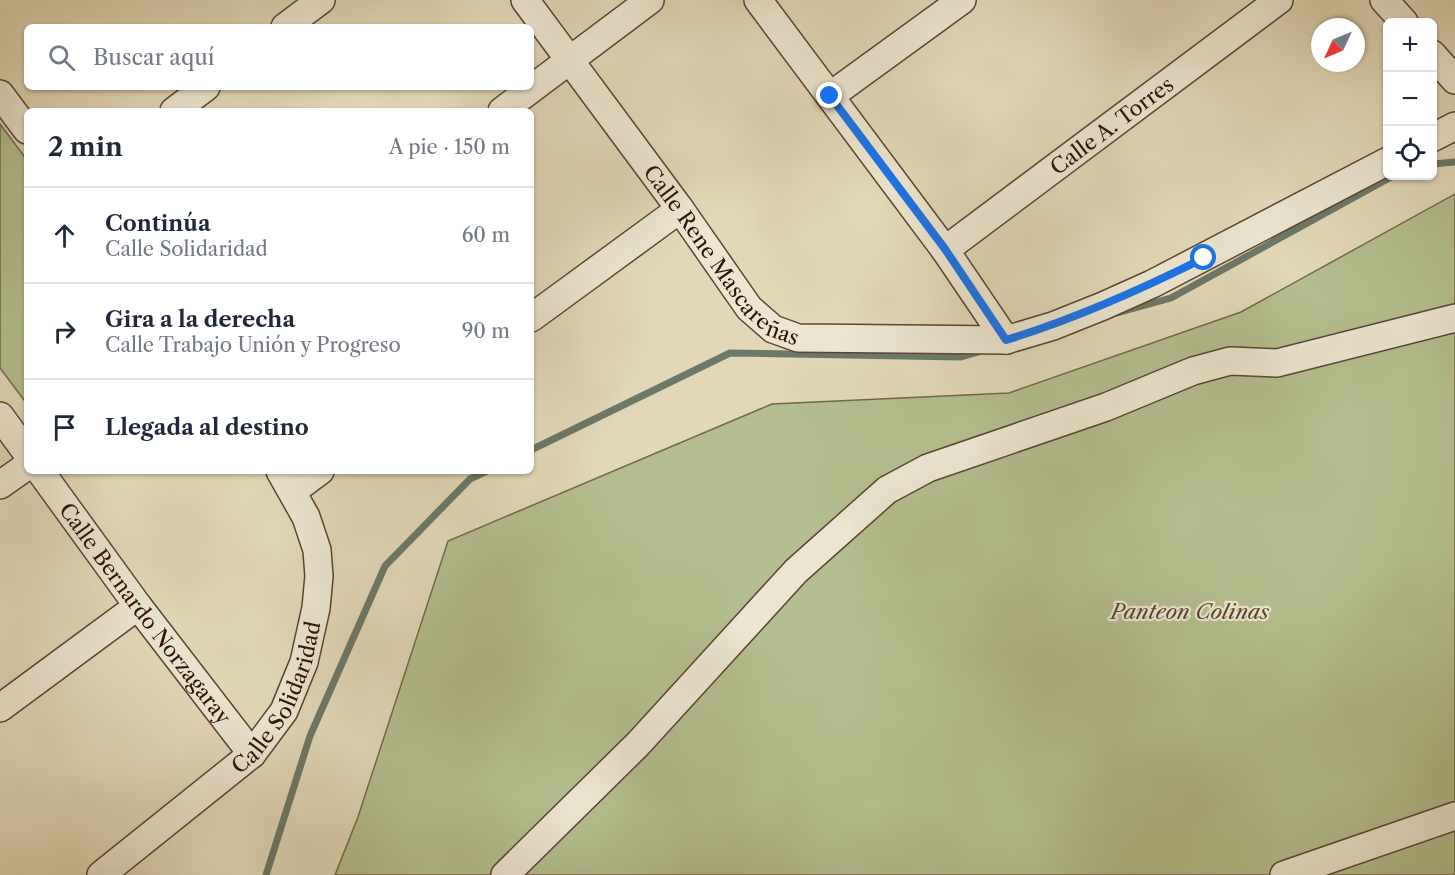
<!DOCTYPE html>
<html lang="es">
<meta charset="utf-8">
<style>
body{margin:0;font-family:"Libre Caslon Text",serif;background:#f2f2f3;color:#1f2937}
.controls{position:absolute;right:18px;top:18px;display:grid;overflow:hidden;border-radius:9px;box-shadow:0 2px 4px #0004}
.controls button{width:54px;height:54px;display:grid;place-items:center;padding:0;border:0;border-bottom:2px solid #e0e1e3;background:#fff;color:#1f2937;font:30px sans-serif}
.compass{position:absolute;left:1311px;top:18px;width:54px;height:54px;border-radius:50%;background:#fff;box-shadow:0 2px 4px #0004;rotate:226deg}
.stop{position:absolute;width:18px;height:18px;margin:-14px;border:4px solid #1a73e8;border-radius:50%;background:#fff}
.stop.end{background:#1a73e8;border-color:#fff;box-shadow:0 2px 6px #0008}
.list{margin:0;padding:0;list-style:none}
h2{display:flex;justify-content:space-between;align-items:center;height:78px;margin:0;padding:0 24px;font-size:26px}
h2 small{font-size:20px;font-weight:400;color:#747a83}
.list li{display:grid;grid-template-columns:39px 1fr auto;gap:18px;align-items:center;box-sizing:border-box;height:96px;padding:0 24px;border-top:2px solid #e0e1e3}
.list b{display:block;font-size:22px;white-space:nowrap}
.list p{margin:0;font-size:20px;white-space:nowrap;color:#747a83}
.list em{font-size:20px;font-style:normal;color:#747a83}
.icon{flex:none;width:33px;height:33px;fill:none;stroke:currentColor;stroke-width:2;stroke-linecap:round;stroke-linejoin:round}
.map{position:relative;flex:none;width:1455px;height:875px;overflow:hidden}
.search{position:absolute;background:#fff;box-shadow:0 2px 4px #0004;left:24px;top:24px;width:510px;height:66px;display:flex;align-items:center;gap:15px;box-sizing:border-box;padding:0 21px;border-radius:9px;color:#747a83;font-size:22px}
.panel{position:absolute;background:#fff;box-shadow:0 2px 4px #0004;left:24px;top:108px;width:510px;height:366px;border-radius:9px}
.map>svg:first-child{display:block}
.green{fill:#b4be8e;stroke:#726949;stroke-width:1.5}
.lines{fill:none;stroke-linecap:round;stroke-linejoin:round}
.stream{stroke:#6d7867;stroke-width:7}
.minor-casing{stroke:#5c4531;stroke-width:30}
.minor{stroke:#ece6d0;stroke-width:27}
.route{stroke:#1a73e8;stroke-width:8}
.labels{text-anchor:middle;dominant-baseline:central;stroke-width:4.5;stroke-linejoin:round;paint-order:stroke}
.street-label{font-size:21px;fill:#301404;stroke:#ece6d0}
.park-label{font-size:21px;font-style:italic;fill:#58472d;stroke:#ece6d0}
</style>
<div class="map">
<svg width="1455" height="875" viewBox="0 0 1455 875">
<rect width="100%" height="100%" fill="#e2d8b7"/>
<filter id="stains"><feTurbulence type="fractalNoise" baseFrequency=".00333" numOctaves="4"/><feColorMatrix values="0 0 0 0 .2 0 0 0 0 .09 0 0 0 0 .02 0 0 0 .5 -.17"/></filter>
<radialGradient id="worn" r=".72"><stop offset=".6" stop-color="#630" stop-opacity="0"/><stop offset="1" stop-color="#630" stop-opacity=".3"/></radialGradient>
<g class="green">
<polygon points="0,124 27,160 27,404 0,368"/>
<polygon points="1455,194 1455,875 335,875 358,817 448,541 772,404 1009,393 1241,312"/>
</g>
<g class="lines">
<g class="stream">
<polyline points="1432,164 1455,162"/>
<polyline points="1117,313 1171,298 1393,176"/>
<polyline points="531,450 730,353 961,357 982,351"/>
<polyline points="266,875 310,736 385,566 470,479 487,471"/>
</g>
<defs>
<g id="minor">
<path id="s1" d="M525,0L680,209L749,308L773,329L798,338L1006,340L1053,326L1103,306L1152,284L1388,161"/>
<polyline points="758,0 945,250 1006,340"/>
<polyline points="1384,0 1404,22"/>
<polyline points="285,27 321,0"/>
<polyline points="1432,54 1455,80"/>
<polyline points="0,94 27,130"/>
<polyline points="830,96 962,0"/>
<polyline points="174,111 206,87"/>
<polyline points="502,111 650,0"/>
<polyline points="1432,138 1455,126"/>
<path id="s2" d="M945,250L1279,0"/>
<polyline points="531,318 680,209"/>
<polyline points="0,416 27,453"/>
<path id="s3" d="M40,471L138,606L252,754"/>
<polyline points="0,485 27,466"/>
<polyline points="293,491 320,471"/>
<polyline points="0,708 138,606"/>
<path id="s4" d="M101,875L252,754L284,711L304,662L316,608L319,576L317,550L306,517L280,471"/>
<polyline points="505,875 638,744 796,571 887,490 928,468 1106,407 1193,371 1230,361 1277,363 1455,318"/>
<polyline points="1284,875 1455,816"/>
</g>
</defs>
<use href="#minor" class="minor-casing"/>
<use href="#minor" class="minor"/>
</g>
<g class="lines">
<path class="route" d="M830,96L945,249L1006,340C1075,319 1140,290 1204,258"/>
</g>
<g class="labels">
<g class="street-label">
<text stroke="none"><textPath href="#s2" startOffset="208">Calle A. Torres</textPath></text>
<text stroke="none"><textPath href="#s1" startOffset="324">Calle Rene Mascareñas</textPath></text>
<text stroke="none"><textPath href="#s3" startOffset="177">Calle Bernardo Norzagaray</textPath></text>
<text stroke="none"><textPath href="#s4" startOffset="256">Calle Solidaridad</textPath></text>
</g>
<g class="park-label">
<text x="1190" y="611">Panteon Colinas</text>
</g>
</g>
<rect width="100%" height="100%" filter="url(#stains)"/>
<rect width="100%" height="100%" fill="url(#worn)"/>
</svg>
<div class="controls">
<button>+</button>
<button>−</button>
<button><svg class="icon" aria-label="locate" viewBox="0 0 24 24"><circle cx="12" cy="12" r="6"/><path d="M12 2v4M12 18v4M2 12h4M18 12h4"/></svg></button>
</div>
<svg class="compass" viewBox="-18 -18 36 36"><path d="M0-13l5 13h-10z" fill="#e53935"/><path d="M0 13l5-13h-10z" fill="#747a83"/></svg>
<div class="stop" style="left:1204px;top:258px"></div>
<div class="stop end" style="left:830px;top:96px"></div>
<div class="search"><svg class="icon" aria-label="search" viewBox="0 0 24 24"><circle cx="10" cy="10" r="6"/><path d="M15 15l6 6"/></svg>Buscar aquí</div>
<section class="panel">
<h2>2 min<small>A pie · 150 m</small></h2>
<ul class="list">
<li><svg class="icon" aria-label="ahead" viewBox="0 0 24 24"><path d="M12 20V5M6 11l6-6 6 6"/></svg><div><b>Continúa</b><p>Calle Solidaridad</p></div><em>60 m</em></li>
<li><svg class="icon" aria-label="right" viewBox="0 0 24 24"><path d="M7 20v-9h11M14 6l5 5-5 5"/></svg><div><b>Gira a la derecha</b><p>Calle Trabajo Unión y Progreso</p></div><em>90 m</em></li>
<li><svg class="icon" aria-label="arrive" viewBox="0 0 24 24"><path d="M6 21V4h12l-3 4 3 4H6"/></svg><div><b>Llegada al destino</b></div></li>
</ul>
</section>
</div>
